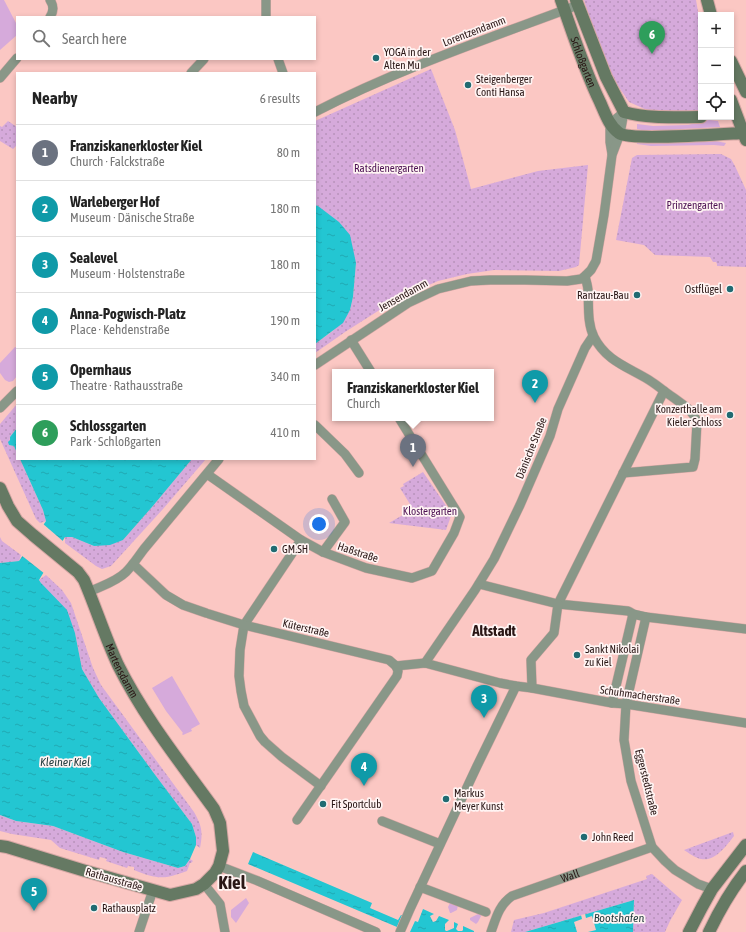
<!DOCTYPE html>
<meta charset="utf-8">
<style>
body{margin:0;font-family:"Asap Condensed",sans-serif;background:#f2f2f2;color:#222}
.controls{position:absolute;right:12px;top:12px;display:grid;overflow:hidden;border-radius:0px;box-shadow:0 2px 6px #0003}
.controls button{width:36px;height:36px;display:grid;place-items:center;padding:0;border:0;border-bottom:1px solid #e0e0e0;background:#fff;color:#222;font:20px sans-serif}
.you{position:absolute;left:319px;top:524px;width:14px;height:14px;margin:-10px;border:3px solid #fff;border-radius:50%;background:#1a73e8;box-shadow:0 0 0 6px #1a73e833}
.badge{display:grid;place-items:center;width:26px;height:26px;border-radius:50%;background:#2563eb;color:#fff;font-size:13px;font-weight:700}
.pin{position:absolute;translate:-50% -33px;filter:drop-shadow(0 1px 2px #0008)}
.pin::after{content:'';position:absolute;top:21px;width:14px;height:12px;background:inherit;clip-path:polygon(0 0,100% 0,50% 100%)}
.popup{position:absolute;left:332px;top:369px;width:162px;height:52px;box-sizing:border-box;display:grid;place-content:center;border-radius:0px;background:#fff;filter:drop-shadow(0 1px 3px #0005);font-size:13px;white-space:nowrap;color:#767676}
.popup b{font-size:15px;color:#222}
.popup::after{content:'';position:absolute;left:50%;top:100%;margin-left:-8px;border:8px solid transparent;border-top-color:#fff}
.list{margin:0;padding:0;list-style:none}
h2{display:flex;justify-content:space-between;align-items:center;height:52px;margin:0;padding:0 16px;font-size:17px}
h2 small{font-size:13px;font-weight:400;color:#767676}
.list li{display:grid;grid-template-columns:26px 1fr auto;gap:12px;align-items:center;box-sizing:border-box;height:56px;padding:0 16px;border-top:1px solid #e0e0e0}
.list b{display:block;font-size:15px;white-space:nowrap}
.list p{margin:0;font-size:13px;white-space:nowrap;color:#767676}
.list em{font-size:13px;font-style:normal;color:#767676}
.icon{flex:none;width:22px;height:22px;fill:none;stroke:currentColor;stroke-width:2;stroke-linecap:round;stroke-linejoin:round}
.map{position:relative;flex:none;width:746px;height:932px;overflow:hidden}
.search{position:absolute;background:#fff;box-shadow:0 2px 6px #0003;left:16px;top:16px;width:300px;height:44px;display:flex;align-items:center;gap:10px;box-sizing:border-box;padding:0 14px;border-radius:0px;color:#767676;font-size:15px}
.panel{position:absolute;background:#fff;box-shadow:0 2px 6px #0003;left:16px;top:72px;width:300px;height:388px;border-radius:0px}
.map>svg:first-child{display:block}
.grass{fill:#d6aadb}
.park{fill:url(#park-dots)}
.water{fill:url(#water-ripples)}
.pier{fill:#fbc7c3}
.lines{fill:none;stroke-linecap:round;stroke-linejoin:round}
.street-casing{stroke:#d5a7a4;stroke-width:10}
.secondary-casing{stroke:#d5a7a4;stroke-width:14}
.street{stroke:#899788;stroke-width:9}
.secondary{stroke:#657963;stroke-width:12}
.poi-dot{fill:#206b72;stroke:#fff4f3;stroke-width:1.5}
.labels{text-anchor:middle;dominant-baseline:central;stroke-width:3.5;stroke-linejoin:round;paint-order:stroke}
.street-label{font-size:11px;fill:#291615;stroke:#fff4f3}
.poi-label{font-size:11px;fill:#291615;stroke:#fff4f3;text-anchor:start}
.park-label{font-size:11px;fill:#4c1153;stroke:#fff4f3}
.water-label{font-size:12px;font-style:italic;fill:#263e40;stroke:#fff4f3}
.district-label{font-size:15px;font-weight:bold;fill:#291615;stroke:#fff4f3}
.town-label{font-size:19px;font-weight:bold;fill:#291615;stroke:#fff4f3}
</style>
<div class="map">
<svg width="746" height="932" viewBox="0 0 746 932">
<defs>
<pattern id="park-dots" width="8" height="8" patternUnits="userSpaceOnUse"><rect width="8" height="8" fill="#d6aadb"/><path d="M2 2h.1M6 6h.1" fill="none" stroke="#b892bb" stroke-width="1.8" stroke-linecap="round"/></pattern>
<pattern id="water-ripples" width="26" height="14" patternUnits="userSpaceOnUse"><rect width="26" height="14" fill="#23c6d2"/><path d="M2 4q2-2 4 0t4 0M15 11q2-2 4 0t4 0" fill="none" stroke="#20a9b3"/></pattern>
</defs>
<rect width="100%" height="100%" fill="#fbc7c3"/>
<g class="grass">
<polygon points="0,0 4,0 17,25 17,35 0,50"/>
<polygon points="709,120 718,121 720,127 681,129 651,132 637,129 637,124 653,126 688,125"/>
<polygon points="637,140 657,143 715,141 726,143 724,146 714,145 651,146 637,144"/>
<polygon points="15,347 17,348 17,376 13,381 9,382 5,380 0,373 0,363"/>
<polygon points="172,676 200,724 191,729 192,731 183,735 182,734 183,733 166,711 152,688"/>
<polygon points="246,898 249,903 236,923 231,917 231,910"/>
<polygon points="450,903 458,905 457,910 451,913 450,913 448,907"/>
<polygon points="478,914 480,914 481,916 478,922 476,924 470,920 470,918"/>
</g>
<g class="park">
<polygon points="584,0 696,0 701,29 701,112 660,112 647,110 629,102 614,80 590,19"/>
<polygon points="431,69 455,130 471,189 538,171 588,165 579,265 576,267 559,271 494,270 467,274 438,281 413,292 389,304 345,332 315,353 315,344 333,331 350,310 353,297 356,263 318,206 315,205 315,121"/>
<polygon points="8,121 17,127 17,145 13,149 0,141 0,126 2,127"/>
<polygon points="721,154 731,159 735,166 746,190 746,267 717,266 717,264 716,262 713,262 710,257 655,255 644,245 616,240 632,158 637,155"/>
<polygon points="17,404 17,428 10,437 9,445 14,446 17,453 17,459 20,459 43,510 46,521 40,523 36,519 0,439 0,424"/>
<polygon points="192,459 206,459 163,509 111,566 102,569 96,566 65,543 65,537 72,537 94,546 123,540 152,507"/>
<polygon points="423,472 449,510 451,516 446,530 389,523 413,509 400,488 404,486 403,484"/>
<polygon points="0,537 2,541 21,555 19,561 0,563"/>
<path d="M46,575L62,590L71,603L93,668L101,685L194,812C202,826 203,832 200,848L196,845V837L192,824L153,772L99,698L82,669L75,633L39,580Z"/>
<path d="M0,815L16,821L53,826L123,852L178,868L185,866L190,859L193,861L191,863H190L187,871C163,880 157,879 134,870V867L128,866L127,868L106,861L107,859L100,857L99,860L60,848L51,840L12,834L0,831Z"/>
<path d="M733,832L734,836C726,846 715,862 701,859C695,858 689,853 684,850Z"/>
<polygon points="652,874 682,900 670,921 665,932 633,932 634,900 525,932 511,932 514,920 544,913 647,879 646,876"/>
</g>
<g class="water">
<polygon points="315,205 318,206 339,222 350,235 356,263 353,297 350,310 343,323 315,344"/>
<polygon points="17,428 17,453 14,446 9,445 8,442 10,440 10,437"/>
<polygon points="20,459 192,459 152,507 123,540 110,545 94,546 72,537 65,537 39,580 41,583 67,610 75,633 82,669 99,698 153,772 192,824 196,837 196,845 190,859 185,866 178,868 123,852 53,826 16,821 0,815 0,563 19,561 46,521 43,510"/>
<polygon points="253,852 372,903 370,908 398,920 401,915 402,915 397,927 248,864"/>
<polygon points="634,900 633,932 525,932"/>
<polygon points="423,909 434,914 430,916 433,922 436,921 439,916 449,920 445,924 445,930 446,931 447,931 454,928 454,922 458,924 456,929 458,931 462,931 463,930 463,926 474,931 474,932 410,932 415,921 418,922"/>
</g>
<g class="pier">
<polygon points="42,523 64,542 45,574 21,555"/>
<polygon points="585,914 586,918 592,916 596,930 588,932 577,932 574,922 582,919 581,915"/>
</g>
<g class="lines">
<defs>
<g id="street">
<path d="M50,17C54,11 54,6 50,0"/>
<polyline points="266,17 266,0"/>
<polyline points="278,59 283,73"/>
<polyline points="191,73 204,59"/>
<polyline points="0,78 17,58"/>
<path d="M315,112C398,69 490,38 578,5"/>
<polyline points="612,154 610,142 610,124 624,112"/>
<path d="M585,276C586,281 588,286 588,291C589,306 587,323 594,337C606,361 628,367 649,380C657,385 665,392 674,398C683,405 693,410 697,422L695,459L693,467L623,473"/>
<polyline points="351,340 371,372"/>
<polyline points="315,365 408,303 438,289 471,281 490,280 525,280 567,281 581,279 585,276 591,270 596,261 604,215 612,155 620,134 624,112"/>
<polyline points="664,391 558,604 628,611 630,612 633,614 646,617 746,629"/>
<polyline points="0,408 17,391"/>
<polyline points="315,425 345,454 359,473"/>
<polyline points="207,474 301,540 323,552 366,568 412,578 432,571 454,533 460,517 399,418"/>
<polyline points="301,540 244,625 240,650 239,676 241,691 244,706 260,736 265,742 282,757 321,786"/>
<polyline points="323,552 345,522 332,499"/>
<polyline points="133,564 166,595 183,605 206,613"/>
<polyline points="479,584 558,604 554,633 531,660 532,688"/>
<path d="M89,592C101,586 116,582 126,572C133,565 138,557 144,549L219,459"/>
<polyline points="209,614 244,625 389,660 396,666"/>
<polyline points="646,617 626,704 624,740 631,781 652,847 665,861 675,870 698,884 712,889"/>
<polyline points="425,663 475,590 494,559 520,505 550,436 558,409 585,348 593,336"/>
<polyline points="396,666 425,663 500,683 516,686 532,688 612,703 626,704 746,723"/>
<polyline points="612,703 633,614"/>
<polyline points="297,820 397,676 398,671 396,666"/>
<polyline points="382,821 440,844"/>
<polyline points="219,866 258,881 376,932"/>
<polyline points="204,884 220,904 225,932"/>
<polyline points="420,887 486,912"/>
<polyline points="139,932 153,890"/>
<polyline points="400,932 410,909 477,766 516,686"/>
<path id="s1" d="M491,932C496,918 499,905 512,896L652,847"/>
</g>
<g id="secondary">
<path id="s2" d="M561,0C573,34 584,69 600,102C605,113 609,126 619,133C630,141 724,134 743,133L746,132"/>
<path d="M576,0L606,77L624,112C649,119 675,117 701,117"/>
<polyline points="707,0 711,15"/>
<polyline points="731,61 746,92"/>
<polyline points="731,100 746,140"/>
<path id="s3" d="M0,488L8,506L17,521L33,535L78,572L84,580C96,608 105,637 118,665C144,717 180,762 214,809L220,823L223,851L219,866L215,873L204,884L196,889L170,895L82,870L7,847L0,846"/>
<polyline points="689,932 702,907 712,889 746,845"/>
<path d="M709,932C719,911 731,890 746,871"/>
</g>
</defs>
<use href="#street" class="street-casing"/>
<use href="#secondary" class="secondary-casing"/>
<use href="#street" class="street"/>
<use href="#secondary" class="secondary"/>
</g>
<g class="poi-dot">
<circle cx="376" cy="58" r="4"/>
<circle cx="468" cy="85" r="4"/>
<circle cx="730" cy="289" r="4"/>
<circle cx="637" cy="295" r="4"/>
<circle cx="730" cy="415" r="4"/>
<circle cx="274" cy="549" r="4"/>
<circle cx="577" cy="655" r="4"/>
<circle cx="446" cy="799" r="4"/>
<circle cx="323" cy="804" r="4"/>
<circle cx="584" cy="837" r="4"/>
<circle cx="94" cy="908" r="4"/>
</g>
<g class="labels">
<g class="street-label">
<text transform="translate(474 31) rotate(-21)">Lorentzendamm</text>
<text stroke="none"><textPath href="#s2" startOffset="66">Schloßgarten</textPath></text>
<text transform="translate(403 295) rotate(-29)">Jensendamm</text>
<text transform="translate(531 448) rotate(-68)">Dänische Straße</text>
<text transform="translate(358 552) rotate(18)">Haßstraße</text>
<text transform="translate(306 628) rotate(13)">Küterstraße</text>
<text stroke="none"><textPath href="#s3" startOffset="225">Martensdamm</textPath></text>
<text transform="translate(640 695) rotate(8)">Schuhmacherstraße</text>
<text transform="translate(647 782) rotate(76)">Eggerstedtstraße</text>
<text stroke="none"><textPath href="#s1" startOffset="104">Wall</textPath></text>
<text transform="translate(114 879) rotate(16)">Rathausstraße</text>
</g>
<g class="poi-label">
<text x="384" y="52">YOGA in der<tspan x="384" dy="13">Alten Mu</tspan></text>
<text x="476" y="79">Steigenberger<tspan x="476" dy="13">Conti Hansa</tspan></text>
<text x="722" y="289" text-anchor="end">Ostflügel</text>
<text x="629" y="295" text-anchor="end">Rantzau-Bau</text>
<text x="722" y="409" text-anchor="end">Konzerthalle am<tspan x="722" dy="13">Kieler Schloss</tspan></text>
<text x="282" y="549">GM.SH</text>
<text x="585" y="649">Sankt Nikolai<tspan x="585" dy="13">zu Kiel</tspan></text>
<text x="454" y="793">Markus<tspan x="454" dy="13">Meyer Kunst</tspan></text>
<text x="331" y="804">Fit Sportclub</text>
<text x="592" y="837">John Reed</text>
<text x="102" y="908">Rathausplatz</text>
</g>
<g class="park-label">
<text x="389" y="168">Ratsdienergarten</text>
<text x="695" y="205">Prinzengarten</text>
<text x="430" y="511">Klostergarten</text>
</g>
<g class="water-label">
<text x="65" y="762">Kleiner Kiel</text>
<text x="619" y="918">Bootshafen</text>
</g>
<g class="district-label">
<text x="494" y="630">Altstadt</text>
</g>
<g class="town-label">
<text x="232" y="882">Kiel</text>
</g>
</g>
</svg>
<div class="controls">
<button>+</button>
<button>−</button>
<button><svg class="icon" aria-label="locate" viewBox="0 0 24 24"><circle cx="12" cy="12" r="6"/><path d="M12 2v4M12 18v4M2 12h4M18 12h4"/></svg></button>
</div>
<div class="you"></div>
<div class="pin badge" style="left:413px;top:467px;background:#6b7280">1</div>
<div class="popup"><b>Franziskanerkloster Kiel</b>Church</div>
<div class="pin badge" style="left:535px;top:403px;background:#0f9aa8">2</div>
<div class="pin badge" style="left:484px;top:718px;background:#0f9aa8">3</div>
<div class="pin badge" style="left:364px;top:786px;background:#0f9aa8">4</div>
<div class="pin badge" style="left:34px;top:911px;background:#0f9aa8">5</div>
<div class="pin badge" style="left:652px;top:54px;background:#2e9e5b">6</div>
<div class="search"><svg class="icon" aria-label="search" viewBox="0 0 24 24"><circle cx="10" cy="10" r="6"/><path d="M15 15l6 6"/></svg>Search here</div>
<section class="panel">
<h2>Nearby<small>6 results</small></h2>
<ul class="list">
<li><span class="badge" style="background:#6b7280">1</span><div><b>Franziskanerkloster Kiel</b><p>Church · Falckstraße</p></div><em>80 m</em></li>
<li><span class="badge" style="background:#0f9aa8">2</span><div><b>Warleberger Hof</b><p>Museum · Dänische Straße</p></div><em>180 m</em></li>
<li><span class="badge" style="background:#0f9aa8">3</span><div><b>Sealevel</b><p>Museum · Holstenstraße</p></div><em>180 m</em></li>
<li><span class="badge" style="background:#0f9aa8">4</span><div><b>Anna-Pogwisch-Platz</b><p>Place · Kehdenstraße</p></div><em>190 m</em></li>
<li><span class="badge" style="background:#0f9aa8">5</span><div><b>Opernhaus</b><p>Theatre · Rathausstraße</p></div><em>340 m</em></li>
<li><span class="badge" style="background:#2e9e5b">6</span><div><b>Schlossgarten</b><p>Park · Schloßgarten</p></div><em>410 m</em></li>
</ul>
</section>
</div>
